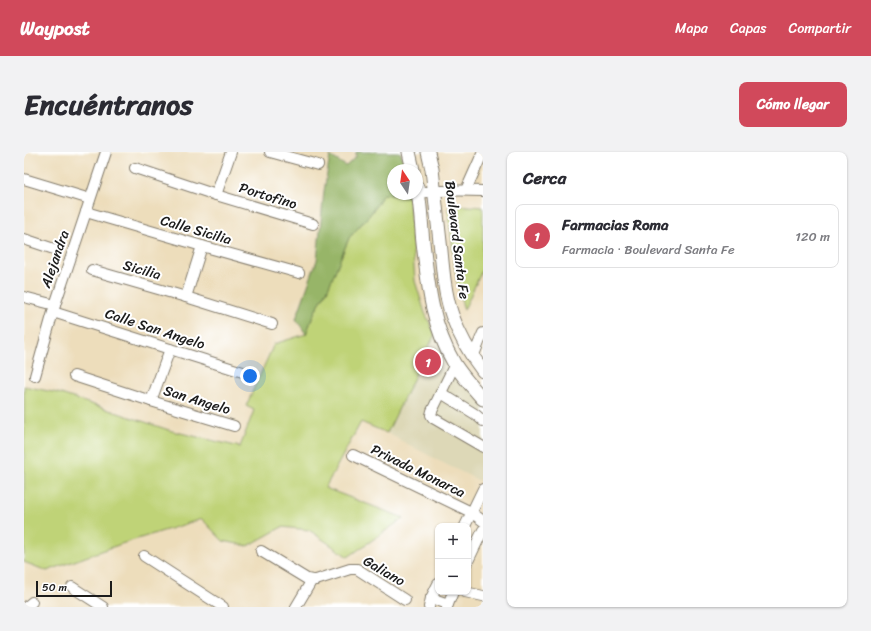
<!DOCTYPE html>
<html lang="es">
<meta charset="utf-8">
<style>
body{margin:0;font-family:Sriracha,sans-serif;background:#f2f2f3;color:#2b2b33}
.controls{position:absolute;right:12px;bottom:12px;display:grid;overflow:hidden;border-radius:8px;box-shadow:0 1px 3px #0004}
.controls button{width:36px;height:36px;display:grid;place-items:center;padding:0;border:0;border-bottom:1px solid #e1e1e2;background:#fff;color:#2b2b33;font:20px sans-serif}
.compass{position:absolute;left:363px;top:12px;width:36px;height:36px;border-radius:50%;background:#fff;box-shadow:0 1px 3px #0004;rotate:347deg}
.scale{position:absolute;left:12px;bottom:10px;width:76px;box-sizing:border-box;padding-left:4px;border:2px solid #1c1c1c;border-top:0;font-size:11px;line-height:14px;white-space:nowrap;color:#1c1c1c;-webkit-text-stroke:3px #fff;paint-order:stroke}
.you{position:absolute;left:226px;top:224px;width:14px;height:14px;margin:-10px;border:3px solid #fff;border-radius:50%;background:#1a73e8;box-shadow:0 0 0 6px #1a73e833}
.badge{display:grid;place-items:center;width:26px;height:26px;border-radius:50%;background:#d1495b;color:#fff;font-size:13px;font-weight:700}
.pin{position:absolute;translate:-50% -50%;border:2px solid #fff;box-shadow:0 1px 4px #0006}
.list{margin:0;padding:0;list-style:none}
h2{display:flex;justify-content:space-between;align-items:center;height:52px;margin:0;padding:0 16px;font-size:17px}
h2 small{font-size:13px;font-weight:400;color:#7c7c81}
.list li{display:grid;grid-template-columns:26px 1fr auto;gap:12px;align-items:center;box-sizing:border-box;height:64px;margin:0 8px 8px;padding:0 8px;border:1px solid #e1e1e2;border-radius:8px}
.list b{display:block;font-size:15px;white-space:nowrap}
.list p{margin:0;font-size:13px;white-space:nowrap;color:#7c7c81}
.list em{font-size:13px;font-style:normal;color:#7c7c81}
.map{position:relative;flex:none;width:459px;height:455px;overflow:hidden;border-radius:8px}
header{display:flex;align-items:center;gap:24px;box-sizing:border-box;height:56px;padding:0 20px;background:#d1495b;color:#fff}
header strong{font-size:19px}
nav{display:flex;gap:22px;margin-inline-start:auto;font-size:14px}
.intro{display:flex;align-items:center;justify-content:space-between;box-sizing:border-box;height:96px;padding:0 24px}
h1{margin:0;font-size:28px}
.button{padding:10px 18px;border-radius:8px;background:#d1495b;color:#fff;font-size:14px;font-weight:700}
main{display:flex;gap:24px;padding:0 24px}
aside{flex:1;background:#fff;border-radius:8px;box-shadow:0 1px 3px #0004}
.map>svg:first-child{display:block}
.built{fill:#ddd8b7}
.green{fill:#bfd377;stroke:#6e784a}
.forest{fill:#97b568;stroke:#5a6842}
.lines{fill:none;stroke-linecap:round;stroke-linejoin:round}
.minor-casing{stroke:#847c6c;stroke-width:12}
.major-casing{stroke:#847c6c;stroke-width:15}
.minor{stroke:#fff;stroke-width:10}
.major{stroke:#fff;stroke-width:13}
.labels{text-anchor:middle;dominant-baseline:central;stroke-width:4;stroke-linejoin:round;paint-order:stroke}
.street-label{font-size:14px;fill:#1c1c1c;stroke:#fff}
</style>
<header>
<strong>Waypost</strong>
<nav><a>Mapa</a><a>Capas</a><a>Compartir</a></nav>
</header>
<div class="intro"><h1>Encuéntranos</h1><a class="button">Cómo llegar</a></div>
<main>
<div class="map">
<svg width="459" height="455" viewBox="0 0 459 455">
<rect width="100%" height="100%" fill="#fff"/>
<filter id="ink" filterUnits="userSpaceOnUse"><feTurbulence type="fractalNoise" baseFrequency=".025" numOctaves="2"/><feDisplacementMap in="SourceGraphic" scale="8" xChannelSelector="R" yChannelSelector="G"/><feConvolveMatrix kernelMatrix="1 2 1 2 8 2 1 2 1" color-interpolation-filters="sRGB"/></filter>
<filter id="wash" filterUnits="userSpaceOnUse"><feTurbulence type="fractalNoise" baseFrequency=".012" numOctaves="4" result="noise"/><feDisplacementMap in="SourceGraphic" scale="16" xChannelSelector="R" yChannelSelector="G"/><feGaussianBlur stdDeviation="0.9" result="paint"/><feColorMatrix in="noise" values="0 0 0 0 0 0 0 0 0 0 0 0 0 0 0 0 0 1.4 0 .05"/><feComposite in="paint" operator="in"/></filter>
<g filter="url(#wash)">
<rect width="100%" height="100%" fill="#edddbb"/>
<polygon class="built" points="411,182 459,253 459,329 458,330 423,313 363,281"/>
<g class="green">
<polygon points="359,42 385,45 391,129 401,161 411,182 363,281 337,270 301,336 380,366 324,405 285,378 258,375 224,394 199,389 178,367 97,392 23,419 0,410 0,234 34,241 148,279 216,295 230,258 222,254 250,192 282,182 291,159 303,139 325,86 348,60"/>
<path d="M429,53L459,55V116L440,158C433,135 430,114 428,90C426,78 425,67 424,56Z"/>
</g>
<polygon class="forest" points="332,0 376,0 384,18 369,18 369,42 385,42 385,45 359,42 348,60 325,86 303,139 291,159 282,182 272,167 293,108 300,39 306,4 322,14 332,5"/>
</g>
<g filter="url(#ink)">
<g class="lines">
<defs>
<g id="minor">
<polyline points="246,0 294,13"/>
<polyline points="111,16 192,43 289,72"/>
<polyline points="0,27 66,47"/>
<polyline points="442,38 459,0"/>
<path d="M394,41C416,38 437,38 459,39"/>
<polyline points="192,43 207,0"/>
<polyline points="62,60 178,94 275,121"/>
<polyline points="0,87 30,97"/>
<polyline points="68,118 162,145 248,172"/>
<polyline points="0,145 31,153"/>
<polyline points="162,145 178,94"/>
<polyline points="29,160 225,222"/>
<polyline points="449,205 459,181"/>
<polyline points="431,212 408,259 407,263 409,266 459,295"/>
<polyline points="11,224 31,153 82,0"/>
<polyline points="50,224 127,249 210,274"/>
<polyline points="417,241 451,262 459,269"/>
<polyline points="127,249 146,197"/>
<polyline points="329,303 447,360 459,369"/>
<polyline points="441,374 459,337"/>
<polyline points="237,399 283,427 288,428 292,428 326,417 333,417 381,448"/>
<polyline points="120,404 199,455"/>
<polyline points="444,409 459,378"/>
<polyline points="48,435 79,455"/>
<polyline points="441,440 459,444"/>
<polyline points="407,446 424,452"/>
<polyline points="2,455 8,450"/>
<polyline points="272,455 288,428"/>
<polyline points="405,455 407,446 414,432"/>
<polyline points="423,455 429,440"/>
</g>
<g id="major">
<polyline points="385,0 389,18"/>
<path d="M404,0L408,17C411,44 414,72 417,99C419,121 421,143 428,163C435,183 446,202 459,219"/>
<path d="M393,35C397,53 397,72 399,90C404,133 408,174 430,211C437,223 450,237 459,247"/>
</g>
</defs>
<use href="#minor" class="minor-casing"/>
<use href="#major" class="major-casing"/>
<use href="#minor" class="minor"/>
<use href="#major" class="major"/>
</g>
</g>
<g class="labels">
<g class="street-label">
<text transform="translate(244 44) rotate(17)">Portofino</text>
<text transform="translate(172 78) rotate(16)">Calle Sicilia</text>
<text transform="translate(433 88) rotate(83)">Boulevard Santa Fe</text>
<text transform="translate(31 107) rotate(-71)">Alejandra</text>
<text transform="translate(118 118) rotate(16)">Sicilia</text>
<text transform="translate(131 177) rotate(18)">Calle San Angelo</text>
<text transform="translate(173 248) rotate(17)">San Angelo</text>
<text transform="translate(394 319) rotate(26)">Privada Monarca</text>
<text transform="translate(360 419) rotate(30)">Galiano</text>
</g>
</g>
</svg>
<div class="controls">
<button>+</button>
<button>−</button>
</div>
<svg class="compass" viewBox="-18 -18 36 36"><path d="M0-13l5 13h-10z" fill="#e53935"/><path d="M0 13l5-13h-10z" fill="#7c7c81"/></svg>
<div class="scale">50 m</div>
<div class="you"></div>
<div class="pin badge" style="left:404px;top:210px">1</div>
</div>
<aside>
<h2>Cerca<small></small></h2>
<ul class="list">
<li><span class="badge">1</span><div><b>Farmacias Roma</b><p>Farmacia · Boulevard Santa Fe</p></div><em>120 m</em></li>
</ul>
</aside>
</main>
